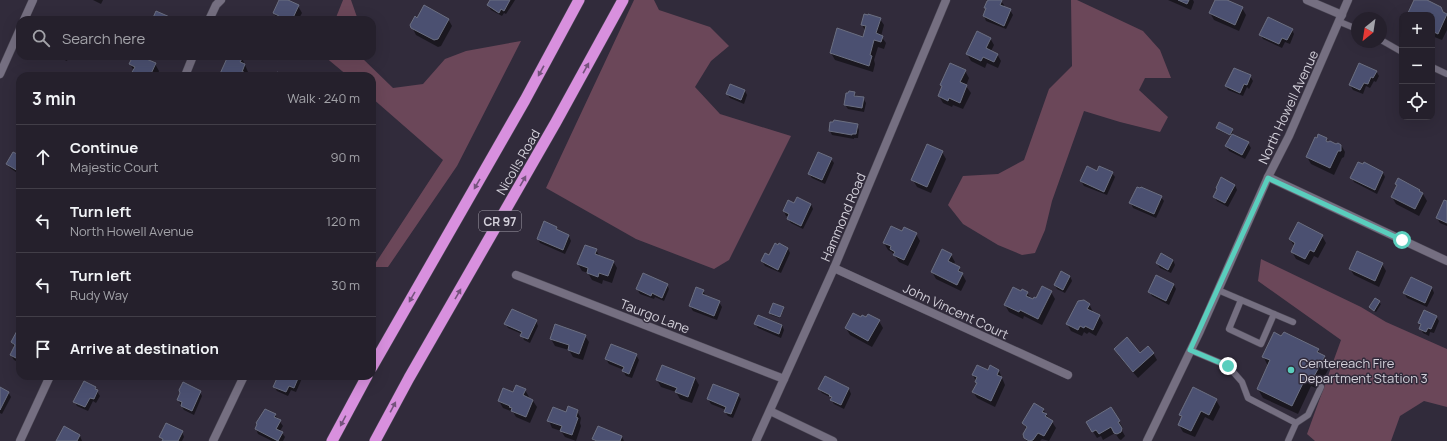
<!DOCTYPE html>
<meta charset="utf-8">
<style>
body{margin:0;font-family:Manrope,sans-serif;background:#312d38;color:#f1f3f6}
.controls{position:absolute;right:12px;top:12px;display:grid;overflow:hidden;border-radius:8px;box-shadow:0 4px 16px #0002}
.controls button{width:36px;height:36px;display:grid;place-items:center;padding:0;border:0;border-bottom:1px solid #423e48;background:#25202c;color:#f1f3f6;font:20px sans-serif}
.compass{position:absolute;left:1351px;top:12px;width:36px;height:36px;border-radius:50%;background:#25202c;box-shadow:0 4px 16px #0002;rotate:210deg}
.stop{position:absolute;width:12px;height:12px;margin:-9px;border:3px solid #5acebd;border-radius:50%;background:#fff}
.stop.end{background:#5acebd;border-color:#fff;box-shadow:0 1px 4px #0008}
.list{margin:0;padding:0;list-style:none}
h2{display:flex;justify-content:space-between;align-items:center;height:52px;margin:0;padding:0 16px;font-size:17px}
h2 small{font-size:13px;font-weight:400;color:#a3a3a9}
.list li{display:grid;grid-template-columns:26px 1fr auto;gap:12px;align-items:center;box-sizing:border-box;height:64px;padding:0 16px;border-top:1px solid #423e48}
.list b{display:block;font-size:15px;white-space:nowrap}
.list p{margin:0;font-size:13px;white-space:nowrap;color:#a3a3a9}
.list em{font-size:13px;font-style:normal;color:#a3a3a9}
.icon{flex:none;width:22px;height:22px;fill:none;stroke:currentColor;stroke-width:2;stroke-linecap:round;stroke-linejoin:round}
.map{position:relative;flex:none;width:1447px;height:441px;overflow:hidden}
.search{position:absolute;background:#25202c;box-shadow:0 4px 16px #0002;left:16px;top:16px;width:360px;height:44px;display:flex;align-items:center;gap:10px;box-sizing:border-box;padding:0 14px;border-radius:12px;color:#a3a3a9;font-size:15px}
.panel{position:absolute;background:#25202c;box-shadow:0 4px 16px #0002;left:16px;top:72px;width:360px;height:308px;border-radius:12px}
.map>svg:first-child{display:block}
.forest{fill:#6b4759}
.shadow{fill:#0007}
.building{fill:#4b5071;stroke:#6b6f81}
.lines{fill:none;stroke-linecap:round;stroke-linejoin:round}
.service-casing{stroke:#4d4956;stroke-width:7}
.minor-casing{stroke:#4d4956;stroke-width:9}
.trunk-casing{stroke:#4d4956;stroke-width:12}
.service{stroke:#756f81;stroke-width:6}
.minor{stroke:#756f81;stroke-width:8}
.trunk{stroke:#d890de;stroke-width:11}
.oneway{fill:#74537c}
.route{stroke:#5acebd;stroke-width:5}
.poi-dot{fill:#5acebd;stroke:#312b3b;stroke-width:1.5}
.labels{text-anchor:middle;dominant-baseline:central;stroke-width:3;stroke-linejoin:round;paint-order:stroke}
.shield{fill:#312b3b;stroke:#a29eaa;stroke-width:1}
.shield-label{font-size:12px;font-weight:bold;fill:#d3d0da}
.street-label{font-size:13px;fill:#d3d0da;stroke:#312b3b}
.poi-label{font-size:13px;fill:#d3d0da;stroke:#312b3b;text-anchor:start}
</style>
<div class="map">
<svg width="1447" height="441" viewBox="0 0 1447 441">
<rect width="100%" height="100%" fill="#312b3b"/>
<g class="forest">
<polygon points="343,0 351,0 358,20 335,20"/>
<polygon points="634,0 654,0 659,10 710,27 729,46 711,61 695,87 720,114 791,136 729,260 714,269 636,239 546,188"/>
<polygon points="1071,0 1077,0 1143,31 1160,50 1171,78 1145,78 1139,90 1168,117 1160,132 1120,122 1084,111 1052,201 1045,230 1035,253 1022,255 998,245 963,224 948,205 963,176 998,174 1024,160 1049,89 1072,66"/>
<polygon points="521,41 457,166 388,267 373,267 443,160 372,98 372,76 348,76 324,56 360,56 393,88 423,84 445,59 466,51"/>
<polygon points="1261,259 1361,307 1386,322 1447,349 1447,407 1424,401 1400,416 1391,441 1315,441 1307,434 1341,340 1258,281"/>
</g>
<g class="shadow">
<polygon points="93,0 103,0 101,4"/>
<polygon points="281,0 285,0 298,6 302,13 298,20 278,20 274,13"/>
<polygon points="491,0 515,0 506,14 504,13 502,16 491,10 488,5"/>
<polygon points="989,0 1001,1 1004,5 1003,7 1010,10 1013,15 1006,29 986,21 984,16 987,10 985,8"/>
<polygon points="1168,0 1193,0 1194,2 1191,10"/>
<polygon points="1216,0 1225,0 1242,8 1246,15 1239,31 1214,20 1210,13"/>
<polygon points="1416,0 1425,0 1447,15 1447,30 1442,40 1432,36 1432,15 1408,15"/>
<polygon points="418,19 448,19 452,26 441,46 438,47 416,35 412,27"/>
<polygon points="880,19 884,25 881,36 886,43 884,49 878,47 874,60 875,64 873,72 835,60 831,53 838,30 864,38 866,32 862,25"/>
<polygon points="1292,30 1294,34 1290,44 1285,42 1282,48 1263,39 1261,35"/>
<polygon points="990,38 994,45 991,51 997,54 1001,61 998,68 987,63 985,68 971,61 967,54"/>
<polygon points="55,56 69,56 67,61"/>
<polygon points="134,56 155,64 159,71 157,76 134,76 132,74 134,71 130,64"/>
<polygon points="229,56 238,56 242,58 248,72 247,76 220,76"/>
<polygon points="965,71 969,78 966,86 971,93 963,109 953,105 952,107 943,103 939,96 943,88 941,85"/>
<polygon points="1376,71 1379,76 1376,82 1374,81 1370,88 1366,86 1363,94 1353,90 1350,85"/>
<polygon points="1250,76 1253,81 1249,89 1247,87 1243,96 1228,90 1226,86"/>
<polygon points="730,85 745,91 747,95 744,104 730,98 727,94"/>
<polygon points="854,93 857,97 863,98 866,103 864,112 848,109 845,105"/>
<polygon points="857,125 859,130 858,138 854,138 854,139 832,135 830,131"/>
<polygon points="1217,128 1232,129 1233,131 1232,135 1248,143 1251,148 1245,159 1229,151 1226,146 1231,136 1218,130"/>
<polygon points="1326,139 1328,143 1341,145 1345,152 1344,157 1342,158 1334,175 1311,164 1307,157"/>
<polygon points="942,152 946,159 931,193 917,187 913,180"/>
<polygon points="20,154 20,175 10,168 7,164"/>
<polygon points="831,159 834,163 825,184 812,178 809,174"/>
<polygon points="1364,164 1383,173 1385,177 1377,194 1354,182 1352,178"/>
<polygon points="1112,173 1115,177 1107,195 1084,186 1081,181"/>
<polygon points="1396,184 1419,190 1423,194 1427,201 1419,216 1396,204 1392,197 1397,186"/>
<polygon points="1235,185 1237,190 1228,207 1217,201 1214,197"/>
<polygon points="1161,197 1164,201 1156,218 1133,208 1131,203"/>
<polygon points="788,202 795,205 811,204 813,209 803,229 791,223 788,219 789,217 786,216 784,211"/>
<polygon points="1447,203 1447,226 1440,223 1437,218"/>
<polygon points="556,228 558,232 569,236 571,241 565,254 540,243 538,239"/>
<polygon points="902,233 916,234 920,241 908,266 899,262 892,252 888,250 884,243"/>
<polygon points="1322,236 1326,243 1318,258 1314,256 1309,265 1296,259 1292,252 1294,246 1290,239"/>
<polygon points="779,245 788,249 790,253 781,273 765,266 762,261 769,256"/>
<polygon points="596,250 600,257 613,261 617,268 612,283 603,280 602,284 592,280 588,273 582,271 578,264"/>
<polygon points="951,255 955,262 953,265 959,268 966,281 961,291 936,279 932,272"/>
<polygon points="1162,255 1173,260 1175,265 1171,273 1160,268 1157,263"/>
<polygon points="1382,264 1386,271 1379,287 1354,275 1350,269"/>
<polygon points="1070,276 1072,281 1065,293 1057,289 1055,285"/>
<polygon points="1157,277 1174,285 1176,289 1169,305 1152,296 1150,292"/>
<polygon points="1411,278 1432,288 1434,293 1427,307 1407,298 1404,293"/>
<polygon points="667,285 669,289 664,301 655,297 654,299 640,294 637,289"/>
<polygon points="703,291 706,296 719,302 722,307 717,320 693,311 690,306"/>
<polygon points="1022,292 1027,293 1031,299 1036,299 1051,292 1055,299 1042,325 1024,316 1023,319 1009,312 1005,305"/>
<polygon points="1375,300 1381,304 1376,312 1370,308"/>
<polygon points="1089,304 1093,312 1099,316 1103,323 1096,336 1089,332 1087,334 1084,332 1082,336 1071,331 1067,324"/>
<polygon points="783,308 784,309 780,318 771,315 770,313"/>
<polygon points="1436,316 1439,321 1434,333 1430,332 1429,336 1423,333 1419,323"/>
<polygon points="861,319 879,321 883,328 872,347 850,335 846,328"/>
<polygon points="536,321 538,326 530,343 524,340 522,334 508,328 506,324"/>
<polygon points="755,323 782,325 784,330 781,338 758,328"/>
<polygon points="20,331 20,363 14,360 11,355 14,347 12,342"/>
<polygon points="585,336 589,342 583,360 573,357 569,350 555,346 551,339"/>
<polygon points="1115,349 1140,354 1153,353 1157,360 1138,378 1119,356"/>
<polygon points="1318,350 1321,356 1325,357 1330,366 1318,389 1311,386 1298,414 1263,398 1258,389 1268,366 1263,356"/>
<polygon points="636,355 639,360 632,378 626,376 623,371 624,370 609,364 606,359"/>
<polygon points="988,371 999,371 1005,385 995,407 977,398 973,392 977,384 973,375"/>
<polygon points="279,376 303,376 296,392 291,390 288,396 277,391 274,387"/>
<polygon points="825,377 849,389 851,394 844,409 834,404 831,400 832,398 822,393 819,389"/>
<polygon points="695,378 699,385 692,403 680,399 676,392 661,387 657,380"/>
<polygon points="0,388 8,392 11,397 2,414 0,413"/>
<polygon points="95,388 100,396 96,403 93,401 88,411 77,406 75,402"/>
<polygon points="525,390 529,397 528,399 533,401 537,407 530,423 516,417 513,412 503,408 499,401 513,393"/>
<polygon points="200,392 202,396 194,415 184,410 178,400"/>
<polygon points="738,395 741,399 733,418 728,416 725,412 726,410 711,404 708,399"/>
<polygon points="1216,400 1220,407 1213,421 1205,417 1195,437 1183,432 1179,425 1182,418 1180,415"/>
<polygon points="1111,408 1123,428 1121,429 1125,436 1121,440 1119,439 1115,433 1103,440 1101,436 1097,438 1087,422"/>
<polygon points="1043,409 1049,419 1052,422 1056,428 1049,441 1042,439 1040,441 1027,441 1024,437 1027,430 1023,423"/>
<polygon points="577,411 581,418 580,423 581,426 576,441 565,437 561,431 552,428 549,421 566,414"/>
<polygon points="275,415 283,426 280,431 282,433 285,437 283,441 272,441 258,434 256,429"/>
<polygon points="182,432 184,437 182,441 163,441 160,437"/>
<polygon points="80,436 82,441 57,441"/>
<polygon points="622,437 624,441 595,441 593,439"/>
</g>
<g class="building">
<polygon points="279,0 288,0 299,5 292,20 277,20 279,16 273,13"/>
<polygon points="490,0 510,0 504,11 501,9 499,13 487,5"/>
<polygon points="989,0 1002,0 1000,5 1011,9 1004,26 983,16 986,8 984,8 987,1"/>
<polygon points="1178,0 1189,0 1187,4"/>
<polygon points="1215,0 1227,0 1243,7 1235,25 1209,13"/>
<polygon points="1414,0 1427,0 1441,7 1443,12 1447,14 1438,34 1432,31 1432,15 1407,15"/>
<polygon points="424,5 449,19 438,39 434,40 411,28 410,25 415,16 417,18"/>
<polygon points="156,11 172,18 171,20 152,20"/>
<polygon points="864,14 868,15 868,14 881,18 876,33 883,36 881,42 874,40 870,55 872,56 869,66 830,53 837,28 863,37 866,26 861,25"/>
<polygon points="1268,17 1293,29 1287,40 1282,38 1279,44 1259,35"/>
<polygon points="977,31 991,38 986,48 998,54 994,62 983,57 981,61 966,54"/>
<polygon points="133,56 139,56 156,63 150,76 135,76 131,74 135,67 129,64"/>
<polygon points="228,56 243,57 240,62 245,64 242,72 244,72 242,76 219,76"/>
<polygon points="950,63 966,70 960,82 967,85 960,103 949,98 948,101 938,96 942,86 940,85"/>
<polygon points="1359,63 1377,71 1373,78 1371,77 1368,84 1364,83 1360,90 1349,85"/>
<polygon points="1234,68 1251,75 1247,85 1244,84 1240,93 1225,86"/>
<polygon points="277,72 286,76 275,76"/>
<polygon points="730,84 745,90 741,100 726,94"/>
<polygon points="849,91 855,92 854,96 864,97 862,108 844,105 846,93 848,93"/>
<polygon points="834,120 858,124 856,134 852,134 852,135 829,131 830,122 833,122"/>
<polygon points="1219,122 1233,129 1230,135 1216,128"/>
<polygon points="1232,134 1249,142 1242,155 1225,146"/>
<polygon points="1318,134 1327,138 1326,141 1328,142 1330,141 1336,144 1338,143 1341,145 1341,151 1338,151 1330,168 1306,157 1315,137 1317,138"/>
<polygon points="927,144 943,151 927,187 911,180"/>
<polygon points="13,152 17,154 19,152 20,153 20,168 18,171 6,164"/>
<polygon points="818,152 832,158 822,180 808,174"/>
<polygon points="1358,162 1363,164 1364,162 1383,172 1375,190 1350,178"/>
<polygon points="1087,166 1097,171 1099,166 1113,172 1104,192 1080,181"/>
<polygon points="1221,177 1235,185 1225,203 1213,197 1217,189 1216,188"/>
<polygon points="1398,178 1420,190 1419,191 1423,193 1415,209 1391,197 1397,185 1395,184"/>
<polygon points="1137,187 1140,188 1141,187 1162,196 1154,214 1129,203"/>
<polygon points="797,197 811,204 801,226 787,219 789,214 783,211 788,200 794,203"/>
<polygon points="1444,200 1447,201 1447,223 1436,218"/>
<polygon points="544,221 557,227 556,229 569,235 563,250 537,239"/>
<polygon points="1298,222 1323,235 1314,252 1310,250 1305,259 1291,252 1295,243 1289,239"/>
<polygon points="891,226 902,231 904,227 917,233 904,260 893,255 895,252 890,249 891,246 883,243"/>
<polygon points="775,243 778,245 779,243 788,248 778,270 761,261 765,253 769,255"/>
<polygon points="585,245 597,249 595,254 614,261 608,276 599,273 598,277 587,273 588,268 577,264"/>
<polygon points="942,249 952,254 948,261 960,267 958,271 963,273 957,285 931,272"/>
<polygon points="1357,251 1383,263 1375,281 1349,269"/>
<polygon points="1161,253 1173,260 1168,270 1156,263"/>
<polygon points="1061,271 1070,276 1063,290 1054,285"/>
<polygon points="643,273 668,284 662,298 652,293 651,296 636,289"/>
<polygon points="1156,275 1174,284 1166,301 1148,292"/>
<polygon points="1411,277 1432,287 1425,303 1403,293"/>
<polygon points="1042,286 1052,291 1038,319 1020,310 1019,312 1004,305 1013,287 1021,291 1022,289 1028,292 1026,296 1033,299 1034,297 1036,298"/>
<polygon points="696,287 704,290 702,294 720,301 714,316 689,306"/>
<polygon points="1375,298 1380,301 1374,311 1369,307"/>
<polygon points="1084,300 1090,304 1087,309 1100,315 1093,330 1085,326 1084,328 1080,326 1078,330 1066,324 1078,301"/>
<polygon points="773,303 784,307 780,317 769,313"/>
<polygon points="512,309 537,320 528,339 520,336 522,332 504,324"/>
<polygon points="1424,310 1437,316 1431,329 1428,328 1426,332 1419,329 1421,324 1418,323"/>
<polygon points="853,313 861,317 862,315 866,317 868,314 880,320 868,341 845,328"/>
<polygon points="758,315 782,325 779,334 754,324"/>
<polygon points="555,324 586,335 579,354 568,350 569,345 550,339"/>
<polygon points="18,329 20,330 20,360 10,355 15,345 11,342"/>
<polygon points="1274,332 1281,336 1284,332 1319,349 1317,352 1325,356 1312,380 1306,377 1292,406 1257,389 1270,360 1262,357"/>
<polygon points="1127,337 1140,353 1148,346 1154,353 1133,372 1114,349"/>
<polygon points="611,344 637,354 629,374 622,371 624,367 605,359"/>
<polygon points="662,365 695,378 688,397 675,392 677,388 656,380"/>
<polygon points="977,365 988,370 990,365 999,370 997,375 1002,377 991,401 972,392 977,383 975,382 977,377 972,375"/>
<polygon points="278,376 299,376 294,388 289,386 286,392 273,387"/>
<polygon points="825,376 849,388 841,405 830,400 832,397 829,396 830,395 818,389"/>
<polygon points="84,381 96,387 95,389 98,390 94,399 90,398 85,407 73,402"/>
<polygon points="183,382 201,391 192,411 181,406 182,402 177,400 180,393 179,390"/>
<polygon points="713,384 739,394 731,414 724,412 726,407 707,399"/>
<polygon points="516,385 526,389 523,395 533,400 526,417 511,411 512,408 509,407 510,406 498,401 503,388 513,392"/>
<polygon points="0,387 9,392 0,410"/>
<polygon points="1193,387 1217,399 1209,415 1201,411 1191,431 1178,425 1182,416 1179,415"/>
<polygon points="1034,403 1044,409 1042,412 1047,414 1045,416 1053,421 1044,436 1038,433 1033,440 1029,441 1024,438 1023,434 1027,427 1022,423"/>
<polygon points="568,406 578,410 576,417 578,418 572,435 560,431 562,426 547,421 553,407 566,412"/>
<polygon points="1111,407 1120,421 1118,422 1122,428 1121,432 1117,434 1114,433 1111,427 1099,434 1096,430 1092,432 1086,422"/>
<polygon points="265,409 276,414 274,417 281,420 276,429 283,432 278,441 255,429 257,424 256,423"/>
<polygon points="166,423 183,431 178,441 162,441 163,439 159,437"/>
<polygon points="64,426 80,435 77,441 56,441"/>
<polygon points="598,426 622,436 620,441 597,441 592,439"/>
</g>
<g class="lines">
<defs>
<g id="service">
<polyline points="1340,22 1357,29"/>
<polyline points="1381,40 1402,52"/>
<polyline points="1432,67 1447,74"/>
<polyline points="1218,290 1293,322"/>
<polyline points="1241,300 1229,329 1261,344 1274,314"/>
<polyline points="1190,350 1228,366 1242,382 1248,398 1296,423 1288,441"/>
<polyline points="1296,423 1308,415 1321,387"/>
</g>
<g id="minor">
<polyline points="1307,0 1342,15"/>
<polyline points="24,20 33,0"/>
<polyline points="209,20 216,5 221,0"/>
<polyline points="0,74 20,29"/>
<polyline points="185,76 193,56"/>
<polyline points="1268,177 1447,261"/>
<polyline points="834,268 1068,375"/>
<polyline points="516,275 784,379"/>
<polyline points="770,411 833,441"/>
<polyline points="20,441 50,376"/>
<polyline points="213,441 244,376"/>
<polyline points="756,441 834,268 946,0"/>
<polyline points="1147,441 1200,331 1268,177 1289,136 1348,0"/>
</g>
<g id="trunk">
<polyline points="372,367 525,100 579,0"/>
<polyline points="332,441 367,376"/>
<polyline points="375,441 409,378 556,122 623,0"/>
</g>
</defs>
<use href="#service" class="service-casing"/>
<use href="#minor" class="minor-casing"/>
<use href="#trunk" class="trunk-casing"/>
<use href="#service" class="service"/>
<use href="#minor" class="minor"/>
<use href="#trunk" class="trunk"/>
</g>
<defs><path id="oneway-solid" d="M-6-.8H1V-3.2L6.5 0L1 3.2V.8H-6Z"/></defs>
<g class="oneway">
<use href="#oneway-solid" transform="translate(586 68) rotate(-61)"/>
<use href="#oneway-solid" transform="translate(541 71) rotate(119)"/>
<use href="#oneway-solid" transform="translate(523 181) rotate(-60)"/>
<use href="#oneway-solid" transform="translate(477 184) rotate(120)"/>
<use href="#oneway-solid" transform="translate(458 294) rotate(-60)"/>
<use href="#oneway-solid" transform="translate(412 297) rotate(120)"/>
<use href="#oneway-solid" transform="translate(393 407) rotate(-62)"/>
<use href="#oneway-solid" transform="translate(343 421) rotate(118)"/>
</g>
<g class="lines">
<polyline class="route" points="1228,366 1190,350 1268,178 1402,240"/>
</g>
<circle class="poi-dot" cx="1291" cy="370" r="4"/>
<g class="labels">
<rect class="shield" x="479" y="211" width="42" height="20" rx="3"/>
<g class="shield-label">
<text x="500" y="221">CR 97</text>
</g>
<g class="street-label">
<text transform="translate(1288 107) rotate(-65)">North Howell Avenue</text>
<text transform="translate(518 162) rotate(-60)">Nicolls Road</text>
<text transform="translate(843 217) rotate(-67)">Hammond Road</text>
<text transform="translate(956 311) rotate(25)">John Vincent Court</text>
<text transform="translate(655 316) rotate(21)">Taurgo Lane</text>
</g>
<g class="poi-label">
<text x="1299" y="363">Centereach Fire<tspan x="1299" dy="15">Department Station 3</tspan></text>
</g>
</g>
</svg>
<div class="controls">
<button>+</button>
<button>−</button>
<button><svg class="icon" aria-label="locate" viewBox="0 0 24 24"><circle cx="12" cy="12" r="6"/><path d="M12 2v4M12 18v4M2 12h4M18 12h4"/></svg></button>
</div>
<svg class="compass" viewBox="-18 -18 36 36"><path d="M0-13l5 13h-10z" fill="#e53935"/><path d="M0 13l5-13h-10z" fill="#a3a3a9"/></svg>
<div class="stop" style="left:1402px;top:240px"></div>
<div class="stop end" style="left:1228px;top:366px"></div>
<div class="search"><svg class="icon" aria-label="search" viewBox="0 0 24 24"><circle cx="10" cy="10" r="6"/><path d="M15 15l6 6"/></svg>Search here</div>
<section class="panel">
<h2>3 min<small>Walk · 240 m</small></h2>
<ul class="list">
<li><svg class="icon" aria-label="ahead" viewBox="0 0 24 24"><path d="M12 20V5M6 11l6-6 6 6"/></svg><div><b>Continue</b><p>Majestic Court</p></div><em>90 m</em></li>
<li><svg class="icon" aria-label="left" viewBox="0 0 24 24"><path d="M17 20v-9H6M10 6l-5 5 5 5"/></svg><div><b>Turn left</b><p>North Howell Avenue</p></div><em>120 m</em></li>
<li><svg class="icon" aria-label="left" viewBox="0 0 24 24"><path d="M17 20v-9H6M10 6l-5 5 5 5"/></svg><div><b>Turn left</b><p>Rudy Way</p></div><em>30 m</em></li>
<li><svg class="icon" aria-label="arrive" viewBox="0 0 24 24"><path d="M6 21V4h12l-3 4 3 4H6"/></svg><div><b>Arrive at destination</b></div></li>
</ul>
</section>
</div>
